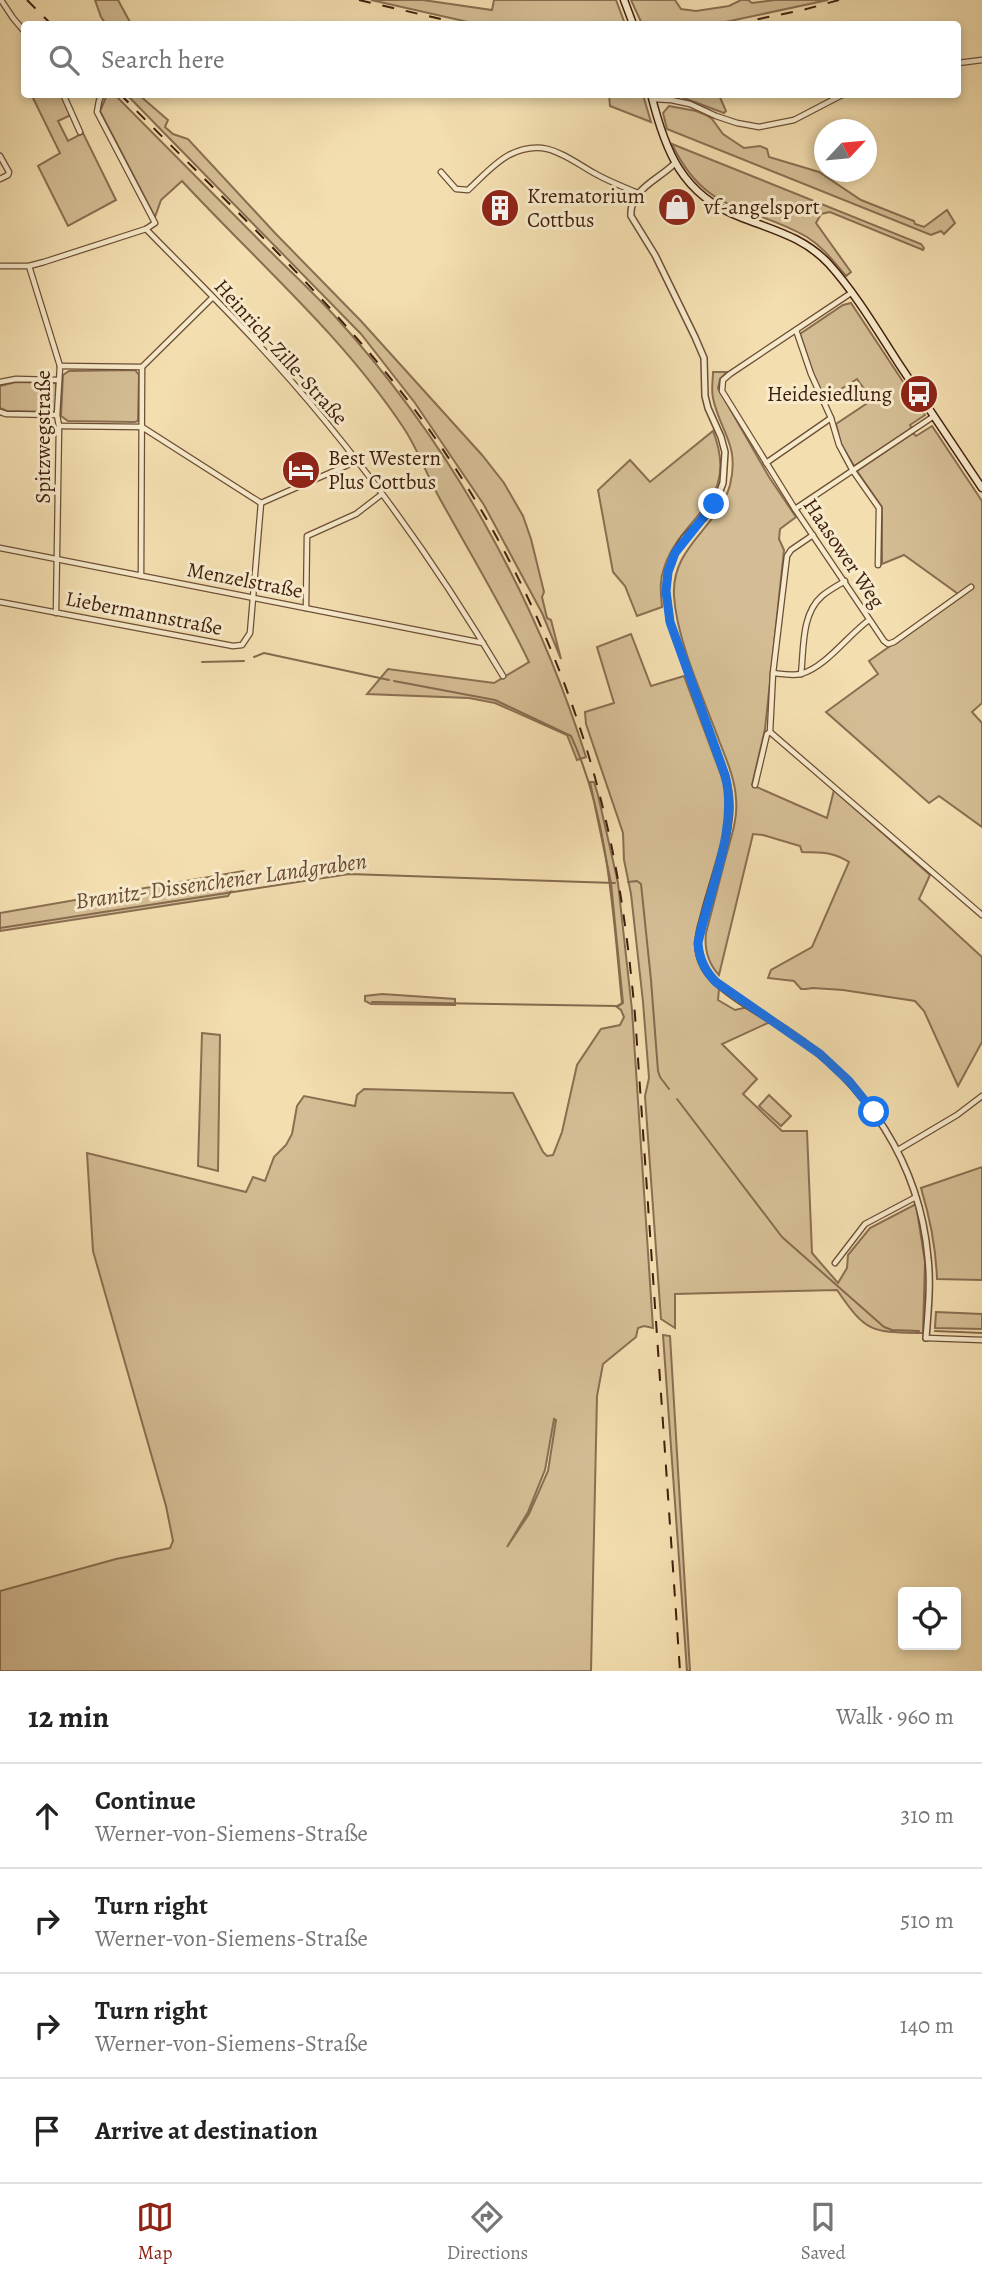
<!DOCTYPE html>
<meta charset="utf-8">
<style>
body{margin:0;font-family:Alegreya,serif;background:#f2f2f2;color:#222}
.controls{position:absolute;right:21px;bottom:21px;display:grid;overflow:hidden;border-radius:7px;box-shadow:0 4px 10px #0003}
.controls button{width:63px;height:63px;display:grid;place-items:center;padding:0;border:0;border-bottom:2px solid #e0e0e0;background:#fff;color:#222;font:35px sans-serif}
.compass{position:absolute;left:814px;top:119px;width:63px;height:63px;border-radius:50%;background:#fff;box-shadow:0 4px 10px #0003;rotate:64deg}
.stop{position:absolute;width:21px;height:21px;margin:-16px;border:5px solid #1a73e8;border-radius:50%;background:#fff}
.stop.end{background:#1a73e8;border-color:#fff;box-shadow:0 2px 7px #0008}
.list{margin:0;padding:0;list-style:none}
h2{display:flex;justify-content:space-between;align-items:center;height:91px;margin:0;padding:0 28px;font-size:30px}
h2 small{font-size:23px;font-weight:400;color:#767676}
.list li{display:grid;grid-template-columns:46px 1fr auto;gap:21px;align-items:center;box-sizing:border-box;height:105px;padding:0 28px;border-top:2px solid #e0e0e0}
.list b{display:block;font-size:26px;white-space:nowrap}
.list p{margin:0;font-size:23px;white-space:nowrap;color:#767676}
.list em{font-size:23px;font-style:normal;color:#767676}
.icon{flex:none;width:38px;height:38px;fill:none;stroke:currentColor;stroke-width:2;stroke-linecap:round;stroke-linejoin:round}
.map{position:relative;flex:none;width:982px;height:1671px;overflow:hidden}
.search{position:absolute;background:#fff;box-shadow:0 4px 10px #0003;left:21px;right:21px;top:21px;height:77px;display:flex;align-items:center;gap:18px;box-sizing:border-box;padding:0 24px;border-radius:7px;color:#767676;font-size:26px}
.sheet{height:511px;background:#fff}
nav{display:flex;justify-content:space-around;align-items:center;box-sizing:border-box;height:98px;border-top:2px solid #e0e0e0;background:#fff;font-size:19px;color:#767676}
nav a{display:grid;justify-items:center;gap:4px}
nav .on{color:#8f2418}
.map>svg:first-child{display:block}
.green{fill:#d4bd94;stroke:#8a6e51;stroke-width:2;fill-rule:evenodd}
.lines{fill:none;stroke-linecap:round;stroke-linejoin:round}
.stream{stroke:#866a4e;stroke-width:2}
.minor-casing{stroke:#6c4e36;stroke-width:7}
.tertiary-casing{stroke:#6c4e36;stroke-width:8}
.secondary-casing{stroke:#3f1e0e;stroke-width:9}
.minor{stroke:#f7eacb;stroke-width:4.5}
.tertiary{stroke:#f7eacb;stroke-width:5}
.secondary{stroke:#f7eacb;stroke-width:6}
.rail{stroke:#3f1e0e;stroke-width:2;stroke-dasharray:12 12;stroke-linecap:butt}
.route{stroke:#1a73e8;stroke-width:9}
.labels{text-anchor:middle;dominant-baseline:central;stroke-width:6;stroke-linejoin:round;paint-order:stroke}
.poi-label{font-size:21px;fill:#3f1e0e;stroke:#f7eacb;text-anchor:start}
.street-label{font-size:21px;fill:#3f1e0e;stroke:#f7eacb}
.water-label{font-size:23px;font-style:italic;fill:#694a33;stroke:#f7eacb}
</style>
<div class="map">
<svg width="982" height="1671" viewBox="0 0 982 1671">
<rect width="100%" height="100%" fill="#f3deaf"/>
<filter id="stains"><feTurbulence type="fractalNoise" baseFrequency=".00286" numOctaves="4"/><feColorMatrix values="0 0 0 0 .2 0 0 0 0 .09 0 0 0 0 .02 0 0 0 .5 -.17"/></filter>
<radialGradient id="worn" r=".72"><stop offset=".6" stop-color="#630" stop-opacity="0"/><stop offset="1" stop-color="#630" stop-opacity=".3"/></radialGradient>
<g class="green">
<polygon points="95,0 118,0 131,24 106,24 101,17"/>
<polygon points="371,0 423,0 492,10 494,0 616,0 625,24 477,24"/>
<polygon points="631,0 675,0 681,9 696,11 729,6 741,0 748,0 752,3 775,0 828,0 716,24 642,24"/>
<polygon points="33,94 62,95 71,115 58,121 68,141 83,133 116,200 68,226 38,166 60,153 32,96"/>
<path d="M107,95H115C161,141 207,188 253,234C279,261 307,286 332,313C449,441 534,593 586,757L577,760L567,735L495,703L469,698L367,694L388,669L494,683L529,662C502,606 470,553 440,499C427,476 418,449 403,427C342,335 257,262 182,181L161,200L155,217L100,111Z"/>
<polygon points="127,95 139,95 168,120 165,127 173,134 188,139 275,233 361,321 482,455 504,483 523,516 531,539 544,592 542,597 547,618 551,620 561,659 542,613 484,505 415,403 361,334"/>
<polygon points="609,95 643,95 651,122 610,106"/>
<polygon points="676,95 719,95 726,111 724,113"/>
<polygon points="669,106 696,111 706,115 712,119 723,134 744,148 760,146 767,149 769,157 819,172 861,200 914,221 915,224 924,227 947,210 955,223 944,234 941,231 931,235 667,129 663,113"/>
<path d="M672,144L921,244L924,248L923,250L830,212L821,214L816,223L851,272L846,276C834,262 823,247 807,237C750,204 706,216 672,144Z"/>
<polygon points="851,303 925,415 910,425 912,429 854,466 841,444 836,424 872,400 857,379 825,399 813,374 800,334 843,305"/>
<polygon points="69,371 135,370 139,375 138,421 135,422 68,421 61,416 63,375"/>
<path d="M713,372H727L720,379L718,388L769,477L796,517L780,529L779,539L784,550L765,729L752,785L827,818L834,790L930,875L919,899L982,957V1042L958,1086L924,1011L915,1001L843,990L813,988L806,989H801L794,981L768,978L771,970L812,947L849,862C832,851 821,853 802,852L800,846L763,835L753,834L719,975C708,963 704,950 706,933C713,907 719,882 726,856C731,837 738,819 736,799C735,779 727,761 720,743C704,699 677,642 674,596C671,546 718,528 730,485C740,444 720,432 713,398C711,390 713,380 713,372Z"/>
<polygon points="16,382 56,383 56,412 7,411 0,408 0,386"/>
<polygon points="932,426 982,501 982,703 972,712 982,723 982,827 939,796 929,803 826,712 878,674 869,661 961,596 904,555 882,564 882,507 857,471 913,433 916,436"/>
<path d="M713,431C741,503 682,513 664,568C659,581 661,594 662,607L637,616L625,586L613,572L598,490L630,460L650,482Z"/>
<path d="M631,634L651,686L684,676L721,775L727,795L728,819L697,928C692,956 698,971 719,989L718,1000L735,1010L748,1007L770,1022L722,1044L757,1079L743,1094L782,1131H807L812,1253L838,1283L847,1268L848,1255L870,1228L916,1204L925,1262L923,1333C872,1332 867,1334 837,1290L675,1294V1328L661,1319L645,1096L649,1078L643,1002L631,894L624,860L623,833L586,724L585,712L614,703L597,647Z"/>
<path d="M590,782H594L598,795L618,883L632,1010L653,1328L644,1326L638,1328L636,1337L603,1364L597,1396L591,1671H0V1591L116,1559L170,1548L173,1541L166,1506L93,1251L87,1153L246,1192L253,1177L265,1181L274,1157L286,1145L292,1134L297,1106L304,1096L355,1106L357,1095L364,1089L513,1093L543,1152L547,1156L553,1155L562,1132L577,1065L601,1029L620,1025L624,1017L621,1010L617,1007L623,1003L611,883ZM554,1419L556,1420L548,1471L529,1514L507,1547L528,1512L545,1470Z"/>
<polygon points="243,871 228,896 0,931 0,913"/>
<polygon points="382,994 455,999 455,1005 371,1004 365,1001 365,996"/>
<polygon points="202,1033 220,1035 218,1171 198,1166"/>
<polygon points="769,1095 791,1116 781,1126 759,1106"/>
<path d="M982,1167V1280L937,1279C936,1248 930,1218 921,1188Z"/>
<polygon points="936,1312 982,1314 982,1329 935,1328"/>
<polygon points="663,1335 670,1336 690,1671 687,1671"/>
</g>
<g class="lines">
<g class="stream">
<polyline points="254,657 264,653 389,680"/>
<polyline points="202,662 244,661"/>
<polyline points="628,882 637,881 641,884 651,980 658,1071 660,1077 669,1089"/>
<polyline points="0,928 349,874 615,883"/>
<path d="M372,1002L617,1006L622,1003C613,914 609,818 571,736L495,700L394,681"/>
<polyline points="677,1099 782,1237 884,1327 892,1330 919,1331"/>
<polyline points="935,1331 982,1333"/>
</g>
<defs>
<g id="minor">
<polyline points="1,0 13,18 24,31"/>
<polyline points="958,63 982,60"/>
<polyline points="63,94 80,132"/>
<polyline points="652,99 671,100 690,104 716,116 737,123 759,127 794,120 844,94"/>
<polyline points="0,156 9,172 8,175 0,179"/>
<path d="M441,172L456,189L468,190C481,178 494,163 509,155C545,137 564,156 594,173C608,181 623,187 638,193"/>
<path d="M146,229C183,267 221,304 257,343C351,444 433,558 503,676"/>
<polyline points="0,266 29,266 44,262 146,229 155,223 97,112 99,101 102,94"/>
<polyline points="29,266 60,366 57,415 59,426 56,613"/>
<polyline points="851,293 730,374 723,380 722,391 795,509 884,641 888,644 894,642 971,587"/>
<polyline points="796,330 811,374 831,418 839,445 853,471 879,508 878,565"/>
<polyline points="60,366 142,367 212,298"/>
<polyline points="0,382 16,379 58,380"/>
<polyline points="0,412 6,414 57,415"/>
<polyline points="60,426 142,427 261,503"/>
<polyline points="766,463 831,418"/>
<polyline points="261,503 357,461"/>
<polyline points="795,509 934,416"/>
<polyline points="0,548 483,643"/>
<polyline points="141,576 142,367"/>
<polyline points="0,602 233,646 242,645 250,633 261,503"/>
<polyline points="306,608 307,536 356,514 382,494"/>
<path d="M773,673C782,674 792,676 801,674C826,667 848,635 869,620"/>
<path d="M801,674C804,649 801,614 822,596C829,590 837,586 845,581"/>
<polyline points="770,732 982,915"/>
<polyline points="755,785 767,734 770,732 773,673 787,556 791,550 813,535"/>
<polyline points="898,1150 957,1115 982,1096"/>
<polyline points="835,1263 865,1224 916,1197"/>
<polyline points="926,1338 982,1340"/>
</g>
<path id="tertiary" d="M674,164C658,180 629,190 631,216L655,255L695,337L704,358L705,396L708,408L721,437L725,452L723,483L718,496L704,518L684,538L675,553L668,572L666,591L670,622L725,775C729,789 731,803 729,818C726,849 713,880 705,910C703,920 699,931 698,941C697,950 700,959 704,967C715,990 766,1016 788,1031C867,1083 920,1164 928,1258C931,1285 928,1312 926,1338"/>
<g id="secondary">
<polyline points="624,0 633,24"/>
<path d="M651,94C665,151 682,195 740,217C773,230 804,237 829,264C856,294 877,330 899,364C927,406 955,447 982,488"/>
</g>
</defs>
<use href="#minor" class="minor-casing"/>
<use href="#tertiary" class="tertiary-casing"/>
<use href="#secondary" class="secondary-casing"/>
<use href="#minor" class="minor"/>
<use href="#tertiary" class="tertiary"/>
<use href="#secondary" class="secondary"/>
<g class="rail">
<polyline points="27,0 51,24"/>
<polyline points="359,0 462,24"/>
<polyline points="734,24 803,10 839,0"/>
<path d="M120,94C205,181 295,265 373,357C485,490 567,652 606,821C621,885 629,949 635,1015L680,1671"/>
</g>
</g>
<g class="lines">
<path class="route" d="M714,504L675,553L668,572L666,591L670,622L725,775C739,827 709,891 698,943C699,958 705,971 716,982L820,1054L849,1081L874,1112"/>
</g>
<defs>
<symbol id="shop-disc" viewBox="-11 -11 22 22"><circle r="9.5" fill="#8f2418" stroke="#f7eacb"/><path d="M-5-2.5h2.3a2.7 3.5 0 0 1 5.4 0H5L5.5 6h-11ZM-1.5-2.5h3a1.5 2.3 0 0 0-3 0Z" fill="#fff"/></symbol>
<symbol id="building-disc" viewBox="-11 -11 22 22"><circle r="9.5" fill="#8f2418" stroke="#f7eacb"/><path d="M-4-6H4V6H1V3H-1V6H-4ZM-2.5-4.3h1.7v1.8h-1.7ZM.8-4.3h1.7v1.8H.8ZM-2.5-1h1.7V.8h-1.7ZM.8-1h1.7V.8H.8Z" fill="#fff"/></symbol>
<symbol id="bus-disc" viewBox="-11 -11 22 22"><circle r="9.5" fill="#8f2418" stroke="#f7eacb"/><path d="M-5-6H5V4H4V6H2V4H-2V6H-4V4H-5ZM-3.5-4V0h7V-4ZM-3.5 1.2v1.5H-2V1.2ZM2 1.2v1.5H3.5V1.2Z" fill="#fff"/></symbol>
<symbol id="hotel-disc" viewBox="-11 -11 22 22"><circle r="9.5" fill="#8f2418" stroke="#f7eacb"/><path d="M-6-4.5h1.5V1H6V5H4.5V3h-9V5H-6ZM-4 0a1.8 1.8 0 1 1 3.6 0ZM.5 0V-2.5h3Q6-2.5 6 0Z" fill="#fff"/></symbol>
</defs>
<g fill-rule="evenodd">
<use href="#shop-disc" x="655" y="185" width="44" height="44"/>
<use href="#building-disc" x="478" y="186" width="44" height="44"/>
<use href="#bus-disc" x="897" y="372" width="44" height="44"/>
<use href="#hotel-disc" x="279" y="448" width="44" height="44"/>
</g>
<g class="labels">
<g class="poi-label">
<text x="527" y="196">Krematorium<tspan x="527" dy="24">Cottbus</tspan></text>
<text x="704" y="207">vf-angelsport</text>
<text x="892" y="394" text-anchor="end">Heidesiedlung</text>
<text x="328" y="458">Best Western<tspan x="328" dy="24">Plus Cottbus</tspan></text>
</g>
<g class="street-label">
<text transform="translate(281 352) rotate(48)">Heinrich-Zille-Straße</text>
<text transform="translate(43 437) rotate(-90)">Spitzwegstraße</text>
<text transform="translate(844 553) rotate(56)">Haasower Weg</text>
<text transform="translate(245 580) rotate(11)">Menzelstraße</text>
<text transform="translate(144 613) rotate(11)">Liebermannstraße</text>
</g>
<g class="water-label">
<text transform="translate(221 881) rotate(-8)">Branitz- Dissenchener Landgraben</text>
</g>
</g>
<rect width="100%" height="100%" filter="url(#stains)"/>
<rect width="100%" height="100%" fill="url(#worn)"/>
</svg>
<div class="controls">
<button><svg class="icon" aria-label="locate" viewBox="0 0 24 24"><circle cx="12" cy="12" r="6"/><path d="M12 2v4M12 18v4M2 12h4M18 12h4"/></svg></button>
</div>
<svg class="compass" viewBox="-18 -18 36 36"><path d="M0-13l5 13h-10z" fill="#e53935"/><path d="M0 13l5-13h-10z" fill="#767676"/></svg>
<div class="stop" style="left:874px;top:1112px"></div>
<div class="stop end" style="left:714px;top:504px"></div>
<div class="search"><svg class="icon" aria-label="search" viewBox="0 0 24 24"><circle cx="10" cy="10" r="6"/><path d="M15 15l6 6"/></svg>Search here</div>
</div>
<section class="sheet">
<h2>12 min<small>Walk · 960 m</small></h2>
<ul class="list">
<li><svg class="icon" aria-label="ahead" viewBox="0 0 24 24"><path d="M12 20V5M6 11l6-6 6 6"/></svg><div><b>Continue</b><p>Werner-von-Siemens-Straße</p></div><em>310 m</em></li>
<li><svg class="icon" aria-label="right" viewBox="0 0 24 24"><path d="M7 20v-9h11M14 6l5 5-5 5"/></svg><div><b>Turn right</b><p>Werner-von-Siemens-Straße</p></div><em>510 m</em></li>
<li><svg class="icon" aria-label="right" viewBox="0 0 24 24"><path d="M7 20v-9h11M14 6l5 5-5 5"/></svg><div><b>Turn right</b><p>Werner-von-Siemens-Straße</p></div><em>140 m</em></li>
<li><svg class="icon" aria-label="arrive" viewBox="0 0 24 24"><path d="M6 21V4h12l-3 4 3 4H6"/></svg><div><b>Arrive at destination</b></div></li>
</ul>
</section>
<nav>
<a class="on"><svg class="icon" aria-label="map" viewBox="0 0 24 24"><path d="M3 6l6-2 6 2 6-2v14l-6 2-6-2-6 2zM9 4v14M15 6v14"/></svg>Map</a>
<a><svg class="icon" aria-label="directions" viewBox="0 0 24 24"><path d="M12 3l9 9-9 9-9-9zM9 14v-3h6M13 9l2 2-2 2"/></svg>Directions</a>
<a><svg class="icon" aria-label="saved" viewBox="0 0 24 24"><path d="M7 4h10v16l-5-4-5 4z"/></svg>Saved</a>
</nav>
